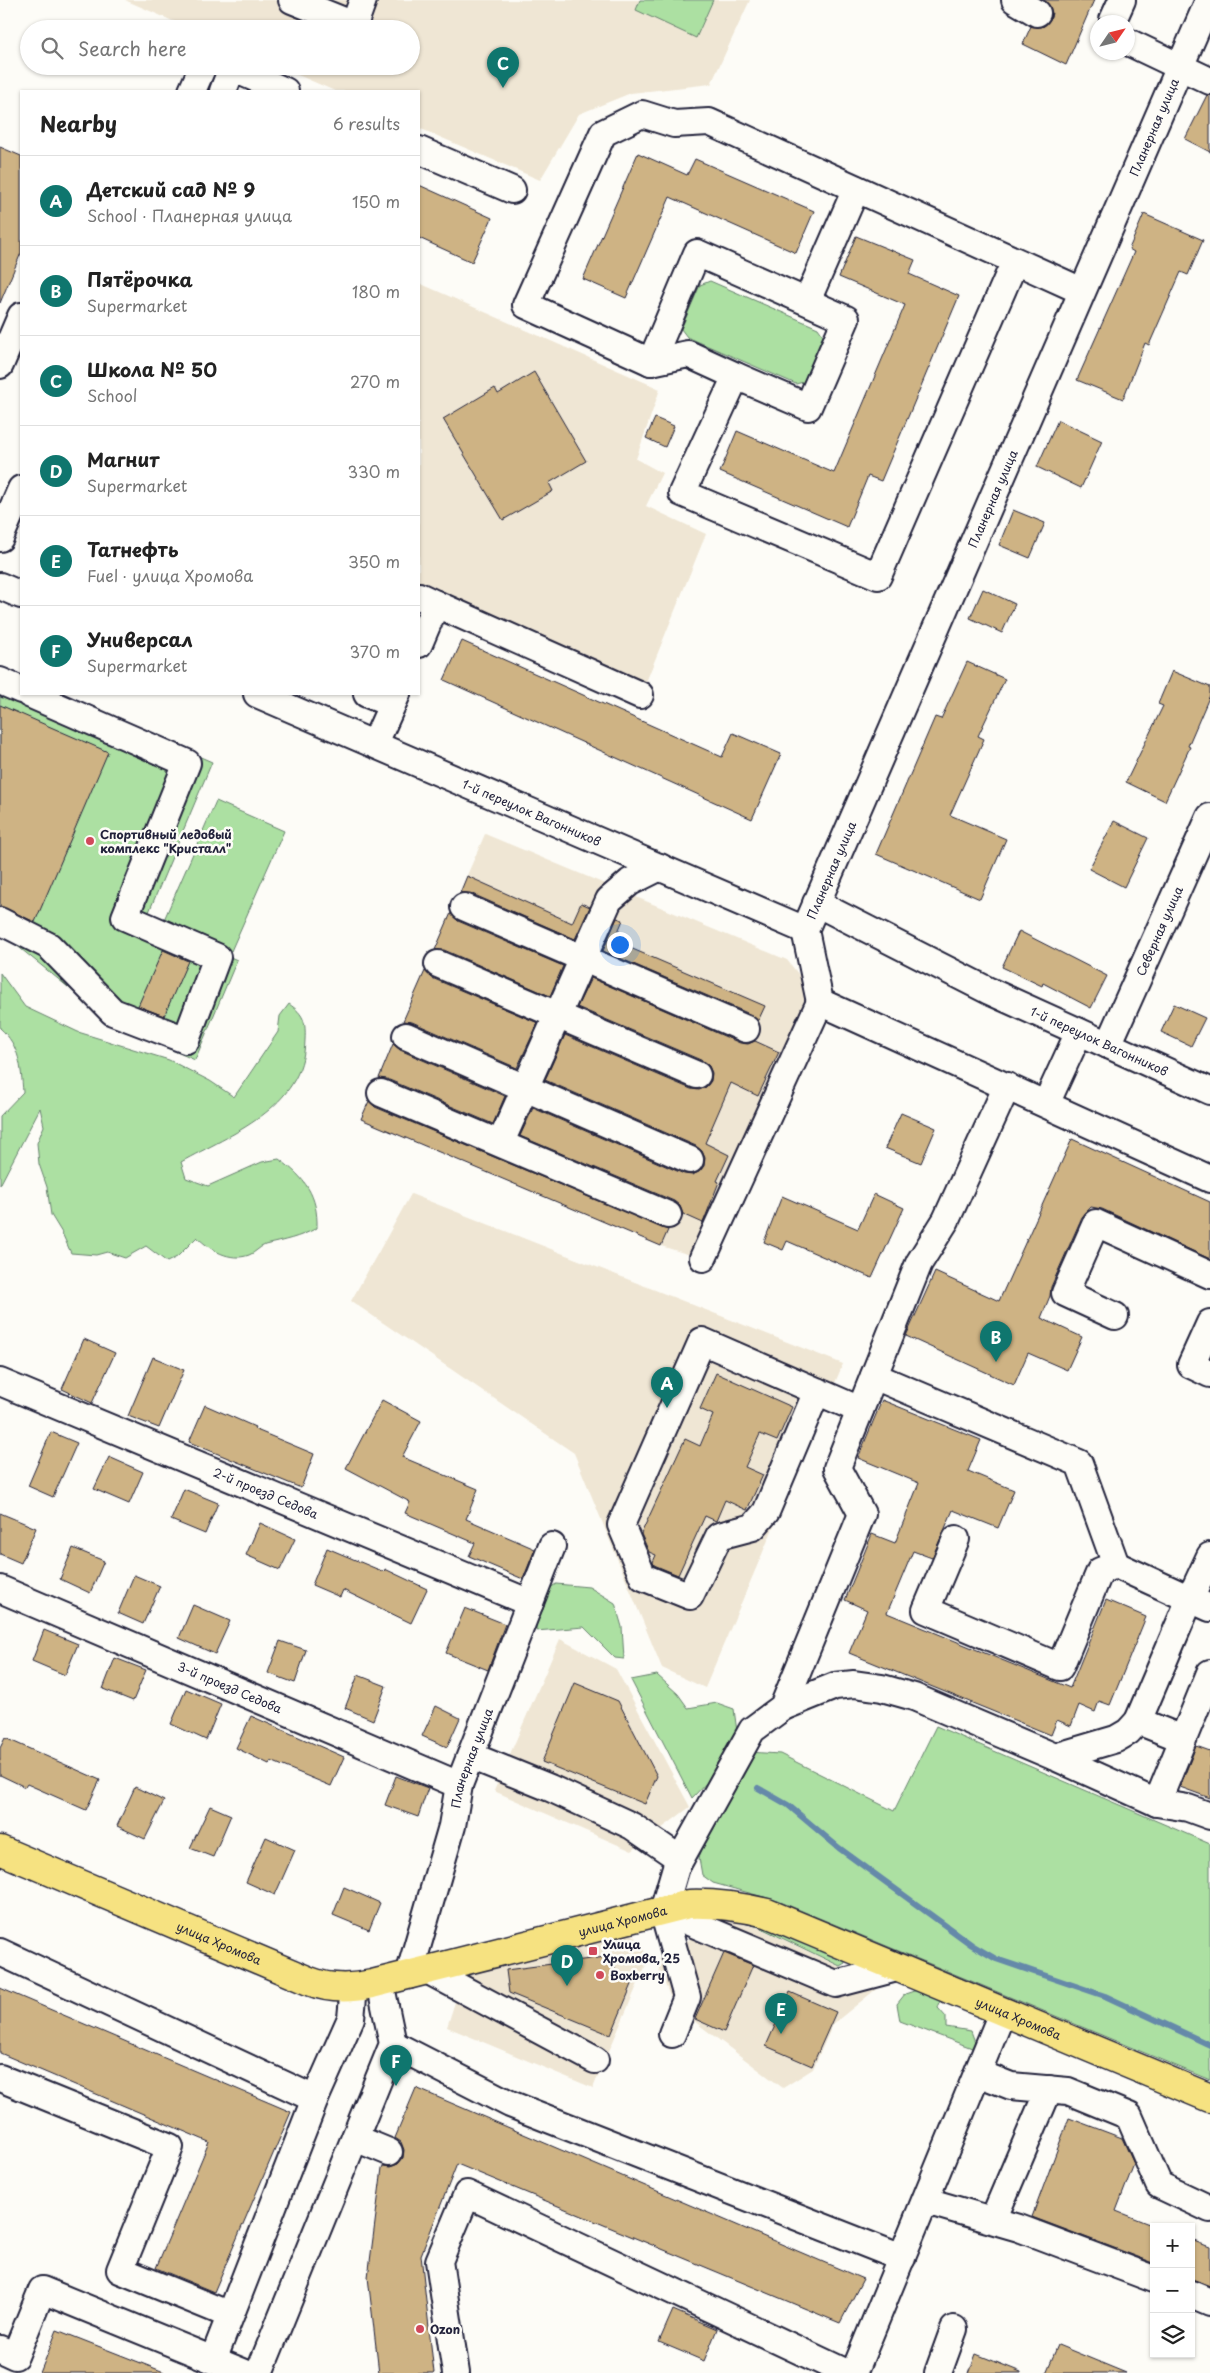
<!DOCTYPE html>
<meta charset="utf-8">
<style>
body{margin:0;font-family:"Playpen Sans",sans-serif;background:#f2f2f2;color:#222}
.controls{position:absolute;right:15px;bottom:15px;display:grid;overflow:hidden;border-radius:0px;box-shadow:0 1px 4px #0004}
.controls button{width:45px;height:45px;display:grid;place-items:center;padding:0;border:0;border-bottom:1px solid #e0e0e0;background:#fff;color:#222;font:25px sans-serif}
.compass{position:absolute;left:1090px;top:15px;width:45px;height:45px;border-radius:50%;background:#fff;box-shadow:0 1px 4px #0004;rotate:55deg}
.you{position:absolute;left:619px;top:944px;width:18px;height:18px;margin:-12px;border:4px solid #fff;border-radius:50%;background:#1a73e8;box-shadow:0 0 0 8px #1a73e833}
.badge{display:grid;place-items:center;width:32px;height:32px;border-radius:50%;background:#0f766e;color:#fff;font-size:16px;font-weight:700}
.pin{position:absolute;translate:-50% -41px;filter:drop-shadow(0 1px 2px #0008)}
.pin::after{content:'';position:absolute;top:26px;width:18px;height:15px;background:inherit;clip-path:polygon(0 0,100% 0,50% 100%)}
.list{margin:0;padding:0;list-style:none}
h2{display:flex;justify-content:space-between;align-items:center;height:65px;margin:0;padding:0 20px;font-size:21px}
h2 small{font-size:16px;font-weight:400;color:#767676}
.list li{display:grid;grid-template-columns:32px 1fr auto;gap:15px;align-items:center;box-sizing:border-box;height:90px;padding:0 20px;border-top:1px solid #e0e0e0}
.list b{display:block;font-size:19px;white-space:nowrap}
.list p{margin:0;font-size:16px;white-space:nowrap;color:#767676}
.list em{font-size:16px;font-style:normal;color:#767676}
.icon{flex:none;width:28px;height:28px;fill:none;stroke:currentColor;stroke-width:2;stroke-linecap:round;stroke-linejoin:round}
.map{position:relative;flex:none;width:1210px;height:2373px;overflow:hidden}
.search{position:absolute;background:#fff;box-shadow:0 1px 4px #0004;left:20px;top:20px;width:400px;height:55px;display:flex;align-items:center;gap:12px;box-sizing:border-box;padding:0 18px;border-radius:28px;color:#767676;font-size:19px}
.panel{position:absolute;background:#fff;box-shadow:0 1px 4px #0004;left:20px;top:90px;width:400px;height:605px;border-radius:0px}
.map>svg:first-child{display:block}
.built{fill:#efe6d4}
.green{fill:#ace0a2;stroke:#67816e}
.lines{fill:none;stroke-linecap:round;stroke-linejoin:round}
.stream{stroke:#6589a9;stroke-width:6}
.building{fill:#ceb384;stroke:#22223b}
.minor-casing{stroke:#22223b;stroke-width:30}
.major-casing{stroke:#22223b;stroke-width:31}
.minor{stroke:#fdfcf7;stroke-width:26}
.major{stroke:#f6e281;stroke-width:28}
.poi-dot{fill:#d1495b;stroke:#fdfcf7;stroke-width:2}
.labels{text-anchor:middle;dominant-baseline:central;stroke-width:5;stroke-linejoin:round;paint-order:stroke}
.street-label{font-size:12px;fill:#22223b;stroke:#fdfcf7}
.poi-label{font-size:12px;font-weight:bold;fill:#22223b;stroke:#fdfcf7;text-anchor:start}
</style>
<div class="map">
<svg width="1210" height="2373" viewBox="0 0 1210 2373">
<rect width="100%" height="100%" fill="#fdfcf7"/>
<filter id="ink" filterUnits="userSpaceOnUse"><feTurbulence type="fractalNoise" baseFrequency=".02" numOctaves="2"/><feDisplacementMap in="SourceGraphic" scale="10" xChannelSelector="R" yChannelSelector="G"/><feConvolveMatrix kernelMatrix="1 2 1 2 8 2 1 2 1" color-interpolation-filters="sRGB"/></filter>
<g filter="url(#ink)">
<g class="built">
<polygon points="125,0 750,0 711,84 631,93 579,114 540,180 419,128 419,91 335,91 277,66 411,66 411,29 191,29"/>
<polygon points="419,283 660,389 636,459 662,473 646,506 706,534 644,687 419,587"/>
<polygon points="485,834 787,960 815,995 697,1257 661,1246 361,1119"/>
<polygon points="411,1194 843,1364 705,1688 662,1668 574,1453 351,1301"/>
<polygon points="560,1639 616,1669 690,1807 632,1851 494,1791"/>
<polygon points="721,1918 759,1928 880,1986 833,2024 813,2069 783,2088 674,2006 656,1962"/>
<polygon points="631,1931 649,1958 593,2088 447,2027 463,1977"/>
</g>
<g class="green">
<polygon points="640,0 713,0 696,38 636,10"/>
<polygon points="710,281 818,328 825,338 807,381 796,384 687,337 681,329 700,285"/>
<polygon points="0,670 212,762 146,919 237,960 195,1060 116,1026 10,940 0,935"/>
<polygon points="216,801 284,831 231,951 163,922"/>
<path d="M0,973L25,1007L78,1032L169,1060L210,1081L234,1097L278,1032L280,1016L289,1004C304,1014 306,1022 305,1040C304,1108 231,1134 181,1162L186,1178L208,1186L262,1162L279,1159C305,1178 318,1195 317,1228C298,1238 285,1240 265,1245C259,1247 255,1253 249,1255C230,1262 210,1250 197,1237L177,1257L167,1262L146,1246L125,1258L107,1252L96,1255L71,1253L62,1233L51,1215L47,1187L39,1164L37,1143L44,1126L40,1108L0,1185V1116L23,1092C21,1067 20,1046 0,1028Z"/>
<path d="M556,1584L589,1587L615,1603L622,1627L624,1659L615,1658L584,1627L536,1631C536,1605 533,1599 556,1584Z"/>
<polygon points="657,1675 678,1694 688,1708 717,1703 734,1709 737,1732 713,1776 692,1798 631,1680"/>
<polygon points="936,1726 1210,1844 1210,2080 778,1901 713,1883 702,1875 699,1858 704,1842 748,1752 780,1754 894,1811"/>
<polygon points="721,1917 758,1917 844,1957 845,1963 840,1966 759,1927"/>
<polygon points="923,1988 941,1999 938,2008 946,2017 946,2027 971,2031 975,2042 972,2048 900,2021 897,2004 905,1994"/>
</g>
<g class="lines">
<polyline class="stream" points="758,1788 788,1805 839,1848 972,1945 996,1959 1105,1996 1210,2045"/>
</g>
<g class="building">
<polygon points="1044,0 1094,0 1066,65 1023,44 1031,26 1044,26 1050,20 1052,13 1050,6"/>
<polygon points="1207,95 1210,96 1210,152 1185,139"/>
<polygon points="0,147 21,156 21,253 0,303"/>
<polygon points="638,153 687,175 695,159 814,211 796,253 670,197 626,298 583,279"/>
<polygon points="419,185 492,218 472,262 419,238"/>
<polygon points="1144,214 1203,240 1188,275 1181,272 1149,345 1145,343 1123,399 1077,380 1134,252 1129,249"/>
<polygon points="856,236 915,260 909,274 959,296 881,481 868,476 847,527 720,472 737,431 834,473 905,305 839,277"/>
<polygon points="534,372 586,461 549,483 553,491 503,520 443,419 495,388 498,394"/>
<polygon points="655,418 674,426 665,447 646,438"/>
<polygon points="1058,420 1102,441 1081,488 1037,467"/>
<polygon points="1013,510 1045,523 1030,558 999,545"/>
<polygon points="983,589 1015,604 1002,633 970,618"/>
<polygon points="462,641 722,757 733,733 781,754 752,819 444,680"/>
<polygon points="967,662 1005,679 978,736 984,739 950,815 1006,839 980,899 876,854 935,717 941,719"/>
<polygon points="1172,671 1210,687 1210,695 1188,746 1190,747 1165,801 1126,782 1163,706 1158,704"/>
<polygon points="0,705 108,752 35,922 0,906"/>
<polygon points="1114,821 1148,838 1124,887 1089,869"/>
<polygon points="467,876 572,923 581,903 590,907 575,939 470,893 460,893"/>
<polygon points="451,913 458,921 563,966 550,996 444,950 435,950"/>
<polygon points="617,918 623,920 614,941 765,1006 758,1021 752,1015 603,951"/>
<polygon points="1019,931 1107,976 1091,1008 1043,983 1042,986 1002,967"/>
<polygon points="163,950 188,961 164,1016 138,1006"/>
<polygon points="425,971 432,978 538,1023 517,1068 412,1022 403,1021"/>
<polygon points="591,978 740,1043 748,1044 755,1041 779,1052 758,1096 731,1083 705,1143 729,1155 717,1181 719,1182 703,1223 683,1214 680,1206 674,1201 520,1136 533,1108 684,1174 692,1175 699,1172 704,1166 705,1158 702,1151 696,1146 545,1080 565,1035 691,1089 699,1090 706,1087 711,1081 712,1073 709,1066 703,1061 577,1007"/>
<polygon points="1174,1004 1205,1018 1191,1046 1161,1032"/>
<polygon points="393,1044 400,1050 505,1096 493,1124 387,1079 379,1078"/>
<polygon points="369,1101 375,1107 668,1230 661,1246 361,1119"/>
<polygon points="901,1113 936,1128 921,1163 885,1148"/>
<polygon points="1072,1139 1210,1202 1210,1259 1102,1209 1091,1207 1082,1217 1051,1287 1050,1296 1041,1318 1082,1337 1067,1370 1028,1353 1014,1385 906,1336 935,1272 999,1301"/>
<polygon points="874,1194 904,1208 872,1278 787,1241 783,1250 764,1242 782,1196 858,1229"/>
<polygon points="84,1339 115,1353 92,1403 62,1389"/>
<polygon points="153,1357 184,1370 159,1428 128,1416"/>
<polygon points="716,1373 792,1407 777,1441 760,1434 745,1467 763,1475 747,1510 725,1500 716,1521 705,1516 678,1575 654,1565 653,1562 656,1555 649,1552 641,1534 685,1439 700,1446 713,1415 700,1409"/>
<polygon points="382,1400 421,1421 402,1457 478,1489 466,1519 535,1549 523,1579 469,1556 475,1543 405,1513 410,1502 346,1468"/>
<polygon points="882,1400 981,1440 968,1471 1014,1490 998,1528 953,1510 932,1558 913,1551 887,1613 1070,1688 1106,1600 1146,1617 1110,1705 1099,1701 1095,1712 1079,1705 1071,1726 1057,1720 1051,1735 849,1653 867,1610 845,1600 872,1534 895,1543 919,1483 858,1458"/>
<polygon points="205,1405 255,1427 254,1429 314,1454 301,1488 189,1442"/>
<polygon points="51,1432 77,1443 53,1497 28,1486"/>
<polygon points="109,1457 143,1472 129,1504 94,1489"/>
<polygon points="184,1489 218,1503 205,1534 171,1520"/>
<polygon points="0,1513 36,1528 21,1563 0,1554"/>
<polygon points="260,1523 295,1539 280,1570 246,1555"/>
<polygon points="73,1548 104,1561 90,1593 60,1579"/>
<polygon points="327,1548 384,1572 385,1569 427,1589 411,1623 343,1590 340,1597 312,1585"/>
<polygon points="134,1575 160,1586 143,1624 118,1613"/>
<polygon points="193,1605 230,1621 215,1654 179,1638"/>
<polygon points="465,1608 505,1624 488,1670 446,1653"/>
<polygon points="44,1630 78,1644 65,1675 32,1661"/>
<polygon points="280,1641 306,1650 295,1683 268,1673"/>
<polygon points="115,1658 146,1670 133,1701 103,1689"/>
<polygon points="358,1675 386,1686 373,1720 345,1708"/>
<polygon points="575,1683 618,1701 657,1776 645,1804 542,1762"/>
<polygon points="186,1689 221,1704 206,1740 171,1724"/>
<polygon points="436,1706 460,1718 447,1747 422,1736"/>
<polygon points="251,1716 344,1757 331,1786 271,1761 269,1764 236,1748"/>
<polygon points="5,1738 100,1780 86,1810 27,1784 25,1787 0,1775 0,1748"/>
<polygon points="1196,1746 1210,1751 1210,1798 1180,1787"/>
<polygon points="396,1776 428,1788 418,1817 385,1805"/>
<polygon points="135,1787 164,1801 145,1839 117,1826"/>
<polygon points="210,1806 231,1815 213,1857 190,1848"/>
<polygon points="266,1837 295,1850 275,1895 246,1882"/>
<polygon points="344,1887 380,1903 369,1930 333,1915"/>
<polygon points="724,1953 753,1965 724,2032 695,2019"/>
<polygon points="613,1956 616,1975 633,1982 611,2035 509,1993 506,1970"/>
<polygon points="0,1988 291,2112 214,2292 156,2268 209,2142 0,2053"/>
<polygon points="790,1992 836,2012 812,2066 766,2046"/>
<polygon points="416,2088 863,2279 840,2323 457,2164 421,2255 434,2373 379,2373 368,2277 382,2168 383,2166 390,2167 398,2164 403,2158 404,2150 401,2142 395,2138"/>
<polygon points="1069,2118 1122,2138 1134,2164 1116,2211 1154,2226 1154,2263 1032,2217"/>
<polygon points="1191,2240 1210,2247 1210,2286 1191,2279"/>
<polygon points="673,2310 717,2329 704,2361 659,2342"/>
<polygon points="57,2330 164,2372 163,2373 40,2373"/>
<polygon points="1058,2345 1126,2373 1046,2373"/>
<polygon points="976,2354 1021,2372 1021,2373 969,2373"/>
</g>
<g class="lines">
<defs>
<g id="minor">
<polyline points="292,0 354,25 363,0"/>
<polyline points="1015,0 1037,13"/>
<polyline points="1114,22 1113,20 1122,0"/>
<polyline points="1128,42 1210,81"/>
<polyline points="192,91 203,66"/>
<polyline points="223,91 232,68 285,91"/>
<polyline points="419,150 512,190"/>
<polyline points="1015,261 878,576 682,493 736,376 688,354 651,362 526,305 603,133 642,114 674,124 709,122 1082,291"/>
<polyline points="807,301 856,189"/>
<polyline points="651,362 697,253 846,319 808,407 736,376"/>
<polyline points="0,365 21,316"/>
<polyline points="0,538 21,489"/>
<polyline points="0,586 21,595"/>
<polyline points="419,596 436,604 419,644"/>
<polyline points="436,604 640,695"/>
<polyline points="0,681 21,690"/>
<path id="s1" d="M257,694L805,930"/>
<polyline points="367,694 392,704"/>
<polyline points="375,743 397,694"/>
<path id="s2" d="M816,903L989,991L1210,1091"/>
<polyline points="464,907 746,1029"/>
<polyline points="0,921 49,946 113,1012 186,1040 217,957 125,917 187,763 29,694"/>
<polyline points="438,964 697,1075"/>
<path id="s3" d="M820,1002L805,930L1209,0"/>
<polyline points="820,1002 1210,1179"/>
<polyline points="406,1036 690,1160"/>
<path id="s4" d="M1108,1045L1210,817"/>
<polyline points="381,1093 668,1215"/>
<polyline points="1046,1104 1079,1032"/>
<polyline points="501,1142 609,900 630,882 660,867"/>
<polyline points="703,1258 820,1002"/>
<polyline points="1115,1316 1065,1293 1096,1223 1210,1275"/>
<polyline points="1210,1323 1191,1365 1210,1374"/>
<polyline points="874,1376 1079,1463 1116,1565"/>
<path id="s5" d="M0,1382L530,1603"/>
<polyline points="817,1391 766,1512 753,1527 719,1536 690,1596 643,1577 621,1525 702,1341 860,1410"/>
<polyline points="956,1539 926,1610 1060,1667 1100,1571 1116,1565 1190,1599 1210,1556"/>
<path id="s6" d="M0,1589L459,1785"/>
<polyline points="783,1707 835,1686 854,1684 882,1688 914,1697 1055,1757 1116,1739 1128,1732 1138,1721 1190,1599 1210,1608"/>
<polyline points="1138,1721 1183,1739"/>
<polyline points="471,1756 550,1788 632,1826 680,1859"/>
<polyline points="1055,1757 1157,1803 1188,1808 1210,1816"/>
<polyline points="1157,1803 1210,1673"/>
<polyline points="663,1911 836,1984 897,1968"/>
<polyline points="0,1952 315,2099"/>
<polyline points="427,1970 595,2060"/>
<path id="s7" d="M409,1975L452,1826L459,1785L552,1546"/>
<polyline points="672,2034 687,1997 663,1911 676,1867 752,1730 783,1707 862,1514 837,1468 919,1263 946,1220 1007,1086"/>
<polyline points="393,2044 510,2104 902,2258"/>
<polyline points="978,2073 1011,2086 1068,2091 1129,2116 1159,2185 1210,2209"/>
<polyline points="0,2078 170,2147 120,2270 230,2315"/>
<polyline points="355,2138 389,2152"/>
<polyline points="926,2201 1019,2228 1154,2279"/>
<polyline points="993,2220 1049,2089"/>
<polyline points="1191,2294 1210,2302"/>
<polyline points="0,2349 15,2356 42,2290 245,2373"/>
<polyline points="213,2360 315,2099 351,2018 354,1987"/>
<polyline points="259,2373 393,2044 380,1982"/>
<polyline points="456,2373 439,2261 467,2194 847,2373"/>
<polyline points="854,2373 1002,2013"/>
<polyline points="938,2373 954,2329"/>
</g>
<g id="major">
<path id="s8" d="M0,1850L309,1981C329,1989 350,1989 372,1984L689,1904C716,1903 741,1907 767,1913L1210,2098"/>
</g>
</defs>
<use href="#minor" class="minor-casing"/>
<use href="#major" class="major-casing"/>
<use href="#minor" class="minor"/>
<use href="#major" class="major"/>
</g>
</g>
<g class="poi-dot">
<circle cx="90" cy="841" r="5"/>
<rect x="588" y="1946" width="10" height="10" rx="2.5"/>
<circle cx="600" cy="1975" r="5"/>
<circle cx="420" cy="2329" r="5"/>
</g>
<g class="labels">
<g class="street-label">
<text stroke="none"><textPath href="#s3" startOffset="949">Планерная улица</textPath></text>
<text stroke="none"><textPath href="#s3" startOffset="544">Планерная улица</textPath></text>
<text stroke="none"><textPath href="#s1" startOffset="299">1-й переулок Вагонников</textPath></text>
<text stroke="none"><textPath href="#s3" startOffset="139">Планерная улица</textPath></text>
<text stroke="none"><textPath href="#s4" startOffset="125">Северная улица</textPath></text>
<text stroke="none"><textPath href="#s2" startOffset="315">1-й переулок Вагонников</textPath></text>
<text stroke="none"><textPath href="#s5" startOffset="288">2-й проезд Седова</textPath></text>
<text stroke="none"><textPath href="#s6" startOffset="250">3-й проезд Седова</textPath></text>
<text stroke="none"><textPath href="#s7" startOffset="226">Планерная улица</textPath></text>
<text stroke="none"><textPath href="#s8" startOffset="658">улица Хромова</textPath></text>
<text stroke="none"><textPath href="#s8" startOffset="238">улица Хромова</textPath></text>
<text stroke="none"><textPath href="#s8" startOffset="1078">улица Хромова</textPath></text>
</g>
<g class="poi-label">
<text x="100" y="834">Спортивный ледовый<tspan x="100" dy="14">комплекс "Кристалл"</tspan></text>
<text x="603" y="1944">Улица<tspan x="603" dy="14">Хромова, 25</tspan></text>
<text x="610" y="1975">Boxberry</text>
<text x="430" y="2329">Ozon</text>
</g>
</g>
</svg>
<div class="controls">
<button>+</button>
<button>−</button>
<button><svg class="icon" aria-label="layers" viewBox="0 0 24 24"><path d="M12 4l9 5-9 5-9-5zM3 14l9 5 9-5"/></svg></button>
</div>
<svg class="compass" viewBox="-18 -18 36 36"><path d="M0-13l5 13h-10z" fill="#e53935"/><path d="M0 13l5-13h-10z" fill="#767676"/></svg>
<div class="you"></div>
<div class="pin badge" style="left:667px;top:1408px">A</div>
<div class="pin badge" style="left:996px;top:1362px">B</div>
<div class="pin badge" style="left:503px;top:88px">C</div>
<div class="pin badge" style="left:567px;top:1986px">D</div>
<div class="pin badge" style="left:781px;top:2034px">E</div>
<div class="pin badge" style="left:396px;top:2086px">F</div>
<div class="search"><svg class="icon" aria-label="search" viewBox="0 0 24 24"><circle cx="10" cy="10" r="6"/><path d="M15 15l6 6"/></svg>Search here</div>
<section class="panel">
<h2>Nearby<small>6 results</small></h2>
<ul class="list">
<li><span class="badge">A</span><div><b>Детский сад № 9</b><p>School · Планерная улица</p></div><em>150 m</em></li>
<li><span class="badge">B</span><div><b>Пятёрочка</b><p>Supermarket</p></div><em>180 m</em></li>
<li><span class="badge">C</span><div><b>Школа № 50</b><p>School</p></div><em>270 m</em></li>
<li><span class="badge">D</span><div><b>Магнит</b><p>Supermarket</p></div><em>330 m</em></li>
<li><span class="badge">E</span><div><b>Татнефть</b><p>Fuel · улица Хромова</p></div><em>350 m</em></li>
<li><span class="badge">F</span><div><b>Универсал</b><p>Supermarket</p></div><em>370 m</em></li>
</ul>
</section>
</div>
